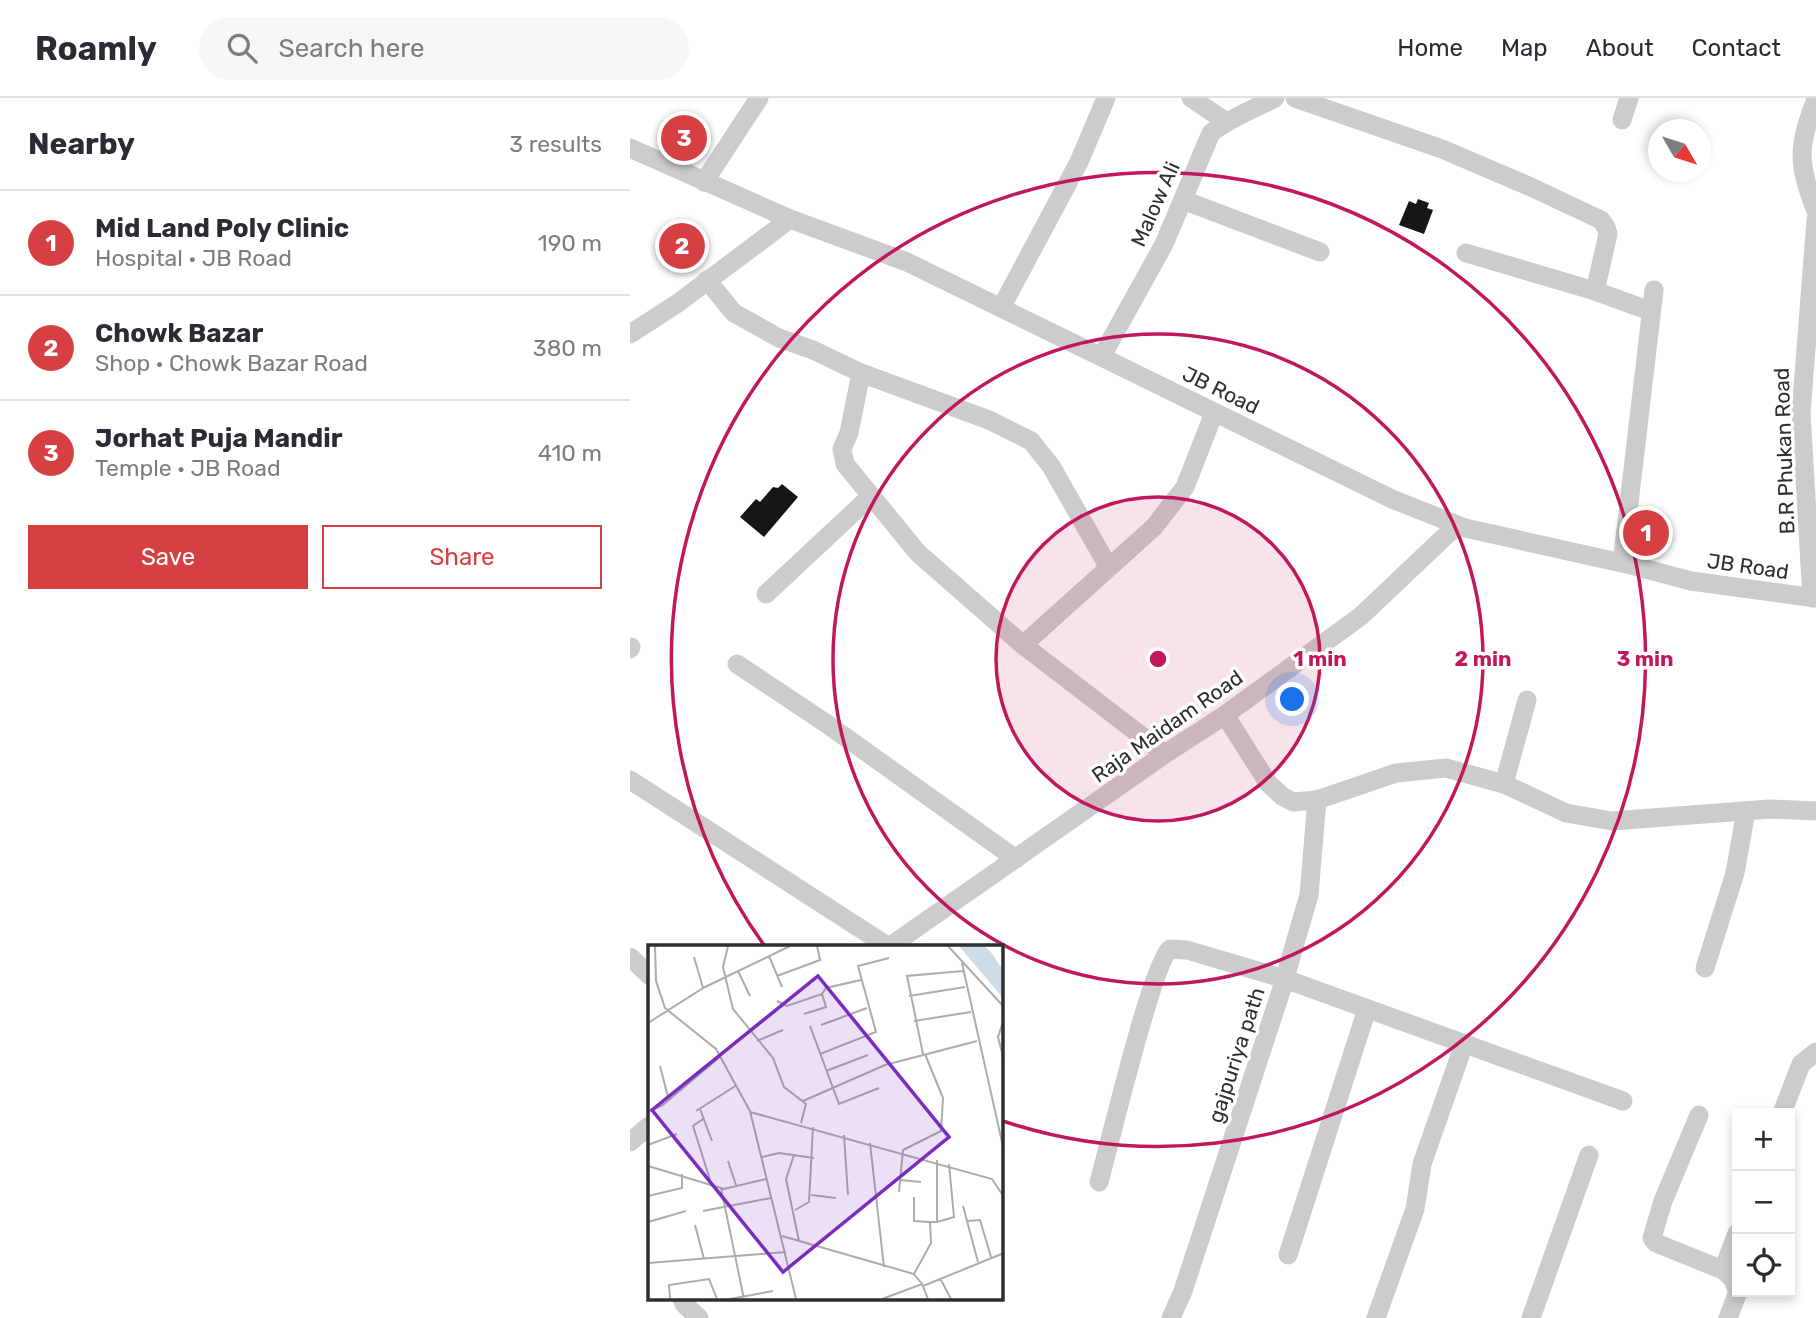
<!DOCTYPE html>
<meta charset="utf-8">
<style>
body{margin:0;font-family:Rubik,sans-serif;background:#f7f7f7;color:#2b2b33}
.controls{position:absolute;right:21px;bottom:21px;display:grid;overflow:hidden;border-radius:0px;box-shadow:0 4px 10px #0003}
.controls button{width:63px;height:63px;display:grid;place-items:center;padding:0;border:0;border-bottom:2px solid #e1e1e2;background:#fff;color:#2b2b33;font:35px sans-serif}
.compass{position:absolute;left:1018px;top:21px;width:63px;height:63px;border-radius:50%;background:#fff;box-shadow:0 4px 10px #0003;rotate:129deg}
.you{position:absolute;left:663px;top:602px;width:24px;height:24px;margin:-18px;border:5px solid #fff;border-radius:50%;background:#1a73e8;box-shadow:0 0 0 10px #1a73e833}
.badge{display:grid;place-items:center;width:46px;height:46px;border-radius:50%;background:#d74042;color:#fff;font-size:23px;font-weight:700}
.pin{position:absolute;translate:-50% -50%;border:4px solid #fff;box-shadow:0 2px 7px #0006}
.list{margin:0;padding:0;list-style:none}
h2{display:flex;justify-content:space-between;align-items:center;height:91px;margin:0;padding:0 28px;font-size:30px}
h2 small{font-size:23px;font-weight:400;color:#7c7c81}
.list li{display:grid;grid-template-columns:46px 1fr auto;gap:21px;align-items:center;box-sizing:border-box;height:105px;padding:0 28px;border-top:2px solid #e1e1e2}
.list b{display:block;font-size:26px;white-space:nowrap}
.list p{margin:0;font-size:23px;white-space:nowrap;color:#7c7c81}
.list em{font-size:23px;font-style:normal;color:#7c7c81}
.actions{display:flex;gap:14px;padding:21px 28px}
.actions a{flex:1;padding:16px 0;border:2px solid #d74042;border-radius:0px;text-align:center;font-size:24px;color:#d74042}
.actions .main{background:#d74042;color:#fff}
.icon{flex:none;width:38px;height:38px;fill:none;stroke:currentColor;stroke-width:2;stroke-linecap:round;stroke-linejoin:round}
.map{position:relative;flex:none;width:1186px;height:1220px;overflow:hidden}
header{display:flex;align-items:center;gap:42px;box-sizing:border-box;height:98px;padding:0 35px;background:#fff;border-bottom:2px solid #e1e1e2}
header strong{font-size:33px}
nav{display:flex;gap:38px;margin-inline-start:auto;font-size:24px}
.search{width:490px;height:63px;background:#f7f7f7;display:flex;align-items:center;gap:18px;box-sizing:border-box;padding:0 24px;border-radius:38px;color:#7c7c81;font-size:26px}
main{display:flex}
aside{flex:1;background:#fff}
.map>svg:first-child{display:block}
.building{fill:#161616}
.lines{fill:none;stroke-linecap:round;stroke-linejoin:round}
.minor{stroke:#ccc;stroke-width:19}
.ring{fill:none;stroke:#c2185b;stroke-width:3.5}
.labels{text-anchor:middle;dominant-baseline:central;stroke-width:7;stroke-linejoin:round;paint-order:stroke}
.street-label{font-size:21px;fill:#2f2f2f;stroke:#fff}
.inset-road{fill:none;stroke:#acacac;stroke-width:2}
.view{fill:#7b2cbf;fill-opacity:0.15;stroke:#7b2cbf;stroke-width:3.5}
.inset-edge{fill:none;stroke:#2f2f2f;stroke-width:3.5}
.centre{fill:#c2185b;stroke:#fff;stroke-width:3.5}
.ring-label{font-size:21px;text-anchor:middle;font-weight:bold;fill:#c2185b;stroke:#fff;stroke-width:7;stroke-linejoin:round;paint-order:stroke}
</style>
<header>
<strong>Roamly</strong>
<div class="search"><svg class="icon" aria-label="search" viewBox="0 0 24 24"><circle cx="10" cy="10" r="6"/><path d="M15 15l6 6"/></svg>Search here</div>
<nav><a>Home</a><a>Map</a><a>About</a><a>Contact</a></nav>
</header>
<main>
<aside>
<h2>Nearby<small>3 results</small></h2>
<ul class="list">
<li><span class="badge">1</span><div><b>Mid Land Poly Clinic</b><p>Hospital · JB Road</p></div><em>190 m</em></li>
<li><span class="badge">2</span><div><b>Chowk Bazar</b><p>Shop · Chowk Bazar Road</p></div><em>380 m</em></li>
<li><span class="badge">3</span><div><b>Jorhat Puja Mandir</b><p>Temple · JB Road</p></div><em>410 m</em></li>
</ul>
<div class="actions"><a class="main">Save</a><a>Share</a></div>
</aside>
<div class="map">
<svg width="1186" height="1220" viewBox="0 0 1186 1220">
<rect width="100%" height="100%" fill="#fff"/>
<g class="building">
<polygon points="788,101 799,105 797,110 803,112 794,136 769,127 779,103 786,106"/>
<polygon points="152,386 168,399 134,439 110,419 126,401 130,404 143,389 148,390"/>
<polygon points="1010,419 1028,422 1021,459 1005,456"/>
</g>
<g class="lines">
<g class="minor">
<polyline points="561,0 595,23"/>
<polyline points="665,0 812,51 901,89 971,122 976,129 978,136 965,193"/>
<path d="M1186,1C1168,49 1167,64 1186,113"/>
<polyline points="992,22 999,0"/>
<polyline points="0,50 160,121 277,164 762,401 835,430 1001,467 1061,483 1186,500"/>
<polyline points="74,84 129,0"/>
<polyline points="553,102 690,154"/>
<polyline points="836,155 965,193 1020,213"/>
<polyline points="77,182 104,215 149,240 183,252 231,275 359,322 401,343 421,368 478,468"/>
<polyline points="371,210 449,64 476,0"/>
<polyline points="0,236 48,205 160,121"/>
<path d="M472,258L534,146L581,35C600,20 624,11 645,0"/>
<polyline points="231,275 219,335 212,351 215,366 288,455 393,547 535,656"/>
<polyline points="992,465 1024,192"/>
<polyline points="136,496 241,398"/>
<polyline points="1182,500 1171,315 1186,122"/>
<polyline points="393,547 524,429 555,389 584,315"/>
<polyline points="0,551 1,549"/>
<polyline points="107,566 197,626 386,761"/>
<polyline points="595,617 638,685 652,698 663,704 687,702 766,675 816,670 874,686 936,715 982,723 1140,711 1186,713"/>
<polyline points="0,682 259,849 535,656 595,617 731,518 827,427"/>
<polyline points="874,686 897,602"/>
<polyline points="0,859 19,877"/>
<polyline points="1075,870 1105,775 1116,713"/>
<polyline points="1152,1015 1171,966 1186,954"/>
<polyline points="1069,1017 1033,1103 1022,1140 1026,1145 1093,1172"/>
<polyline points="0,1044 19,1028"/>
<path d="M469,1084C479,1049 522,865 540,851L557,852L655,881L993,1003"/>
<polyline points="1107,1135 1093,1172 1103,1181 1107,1192"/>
<polyline points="658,1157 737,911"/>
<polyline points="52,1201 54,1206 69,1220"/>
<polyline points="541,1220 553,1193 652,890 679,797 687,702"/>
<polyline points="746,1220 785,1111 792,1066 834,946"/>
<polyline points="901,1220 959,1057"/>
<polyline points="1098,1220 1108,1194"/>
</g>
</g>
<circle cx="528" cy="561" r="162" fill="#c2185b" fill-opacity=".12"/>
<g class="ring">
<circle cx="528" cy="561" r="162"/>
<circle cx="528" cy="561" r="325"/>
<path d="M134 847A487 487 0 1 1 373 1023"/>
</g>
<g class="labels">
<g class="street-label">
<text transform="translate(525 106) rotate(-66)">Malow Ali</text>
<text transform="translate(591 292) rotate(26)">JB Road</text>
<text transform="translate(1154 353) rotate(-92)">B.R Phukan Road</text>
<text transform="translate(1118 468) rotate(8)">JB Road</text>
<text transform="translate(537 628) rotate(-35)">Raja Maidam Road</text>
<text transform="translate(606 957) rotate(-72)">gajpuriya path</text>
</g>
</g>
<g transform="translate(18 847)">
<rect width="355" height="355" fill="#fff"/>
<path d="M311,1H336L342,6L355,25V53Z" fill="#ccdce9"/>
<path class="inset-road" d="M7,1L8,36L17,63L68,104L102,166L148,354M80,1L75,22L85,64L125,113L136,142L158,159L153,178M300,1L356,62M121,11L134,42M314,18L356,206M90,26L102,51M129,31L172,15L169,1M55,43L142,1M261,51L317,42M129,56L139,61L174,49L178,43L213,35M156,69L178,62L174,49M356,74L350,92L356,115M266,76L323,67M0,78L55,43L46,12M173,80L219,63M162,81L191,159L231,143M109,96L135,85M172,109L228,87L210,21L241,13M275,109L259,31L315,26M12,121L20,152M178,126L220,110M155,156L237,120L329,96M52,164L64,196M48,166L89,140M0,167L15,160L73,111M102,167L344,234L356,252M55,174L45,181L63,238M196,190L200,250M222,198L236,322M0,200L29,189M146,210L138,234L151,296M114,212L131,208L166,213M80,216L88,240M0,221L76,244L118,234M252,235L273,237M73,243L96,354M251,247L255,205L293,186L295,153L277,109M163,250L188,253M0,251L34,243V229M266,252V276L282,277M315,261L330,317M147,265L161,257L165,182M55,266L123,253M319,276L332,275L343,312M0,277L38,266M289,277L306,272L301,219M47,280L56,314M134,291L266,329L274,339M0,318L138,307M266,329L283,298L282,277H289V215M292,333L303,354M275,341L356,308M22,354L21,340L61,334L69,354M82,354L125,346M234,354L274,339L280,354"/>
<path class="view" d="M170,31L301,192L135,327L4,165Z"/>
<rect width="355" height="355" class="inset-edge"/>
</g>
<circle cx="528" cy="561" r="10" class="centre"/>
<g class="ring-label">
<text x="690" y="568">1 min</text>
<text x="853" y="568">2 min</text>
<text x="1015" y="568">3 min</text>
</g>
</svg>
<div class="controls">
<button>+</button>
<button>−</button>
<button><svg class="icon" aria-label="locate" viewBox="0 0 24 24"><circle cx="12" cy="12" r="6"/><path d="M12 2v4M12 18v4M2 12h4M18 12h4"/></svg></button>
</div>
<svg class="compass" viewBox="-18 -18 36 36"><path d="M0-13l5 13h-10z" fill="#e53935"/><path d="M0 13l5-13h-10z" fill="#7c7c81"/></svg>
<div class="you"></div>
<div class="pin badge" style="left:1016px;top:435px">1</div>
<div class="pin badge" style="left:52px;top:148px">2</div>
<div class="pin badge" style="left:54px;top:40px">3</div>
</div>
</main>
